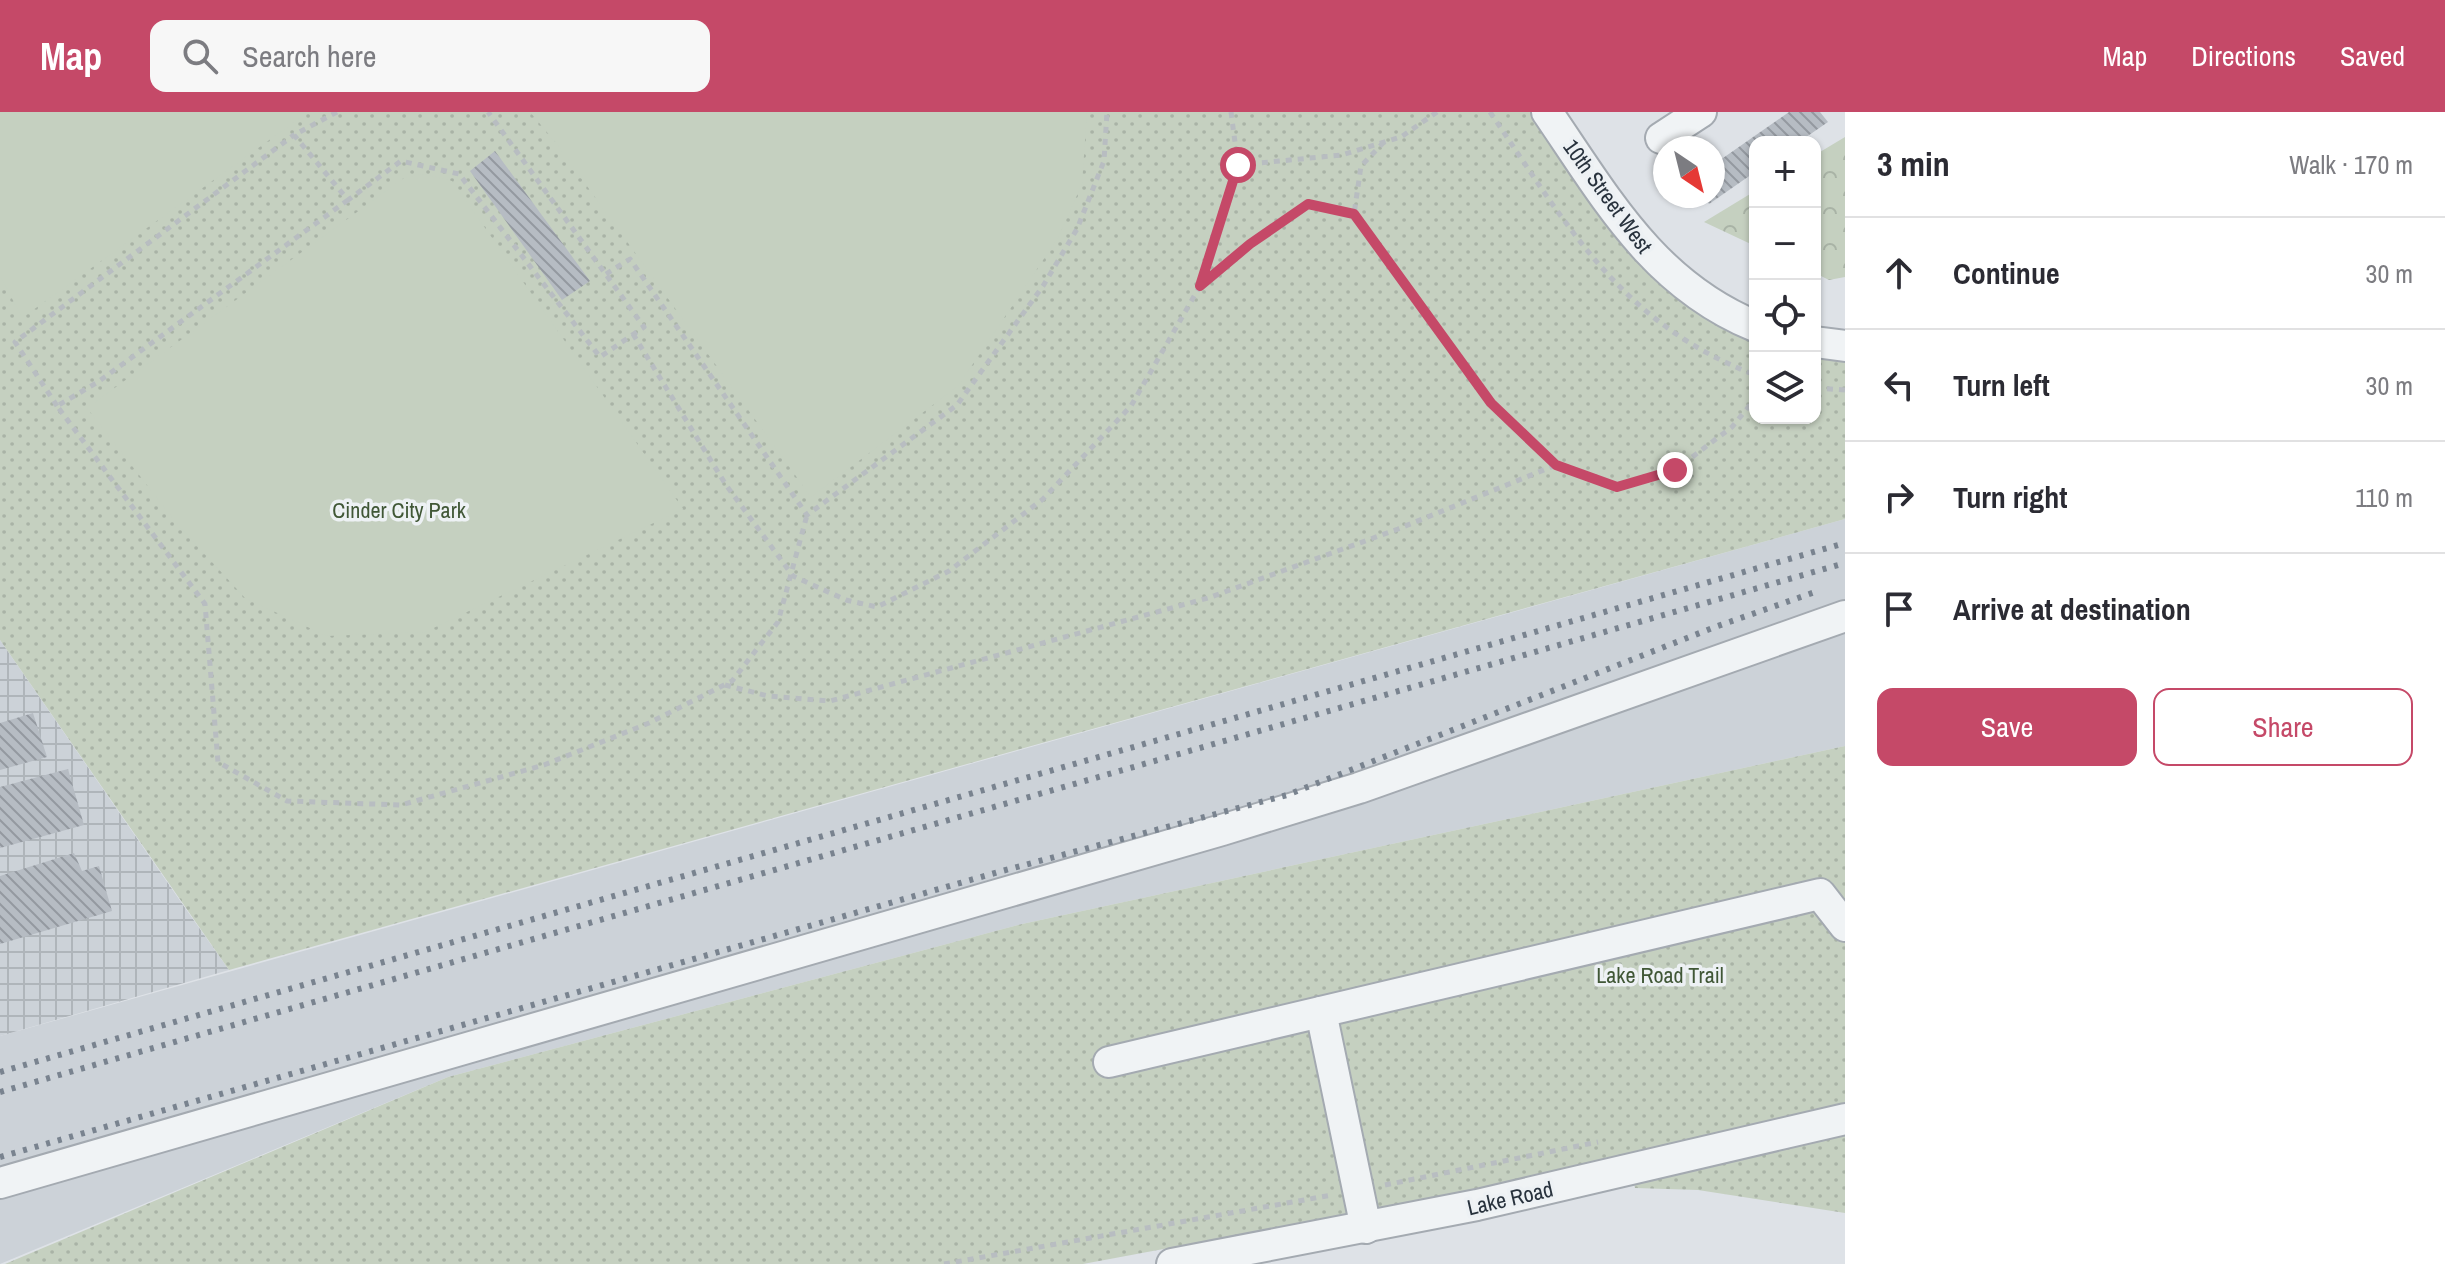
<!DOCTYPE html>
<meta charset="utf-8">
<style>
body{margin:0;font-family:"Archivo Narrow",sans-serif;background:#f7f7f7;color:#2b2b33}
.controls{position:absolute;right:24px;top:24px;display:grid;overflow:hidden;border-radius:16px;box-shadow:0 2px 6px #0004}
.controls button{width:72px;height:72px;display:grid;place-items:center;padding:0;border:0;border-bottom:2px solid #e1e1e2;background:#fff;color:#2b2b33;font:40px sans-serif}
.compass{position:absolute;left:1653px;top:24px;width:72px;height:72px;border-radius:50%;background:#fff;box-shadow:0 2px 6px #0004;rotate:145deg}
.stop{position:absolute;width:24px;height:24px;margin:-18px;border:6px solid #c54968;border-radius:50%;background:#fff}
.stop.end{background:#c54968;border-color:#fff;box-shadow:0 2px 8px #0008}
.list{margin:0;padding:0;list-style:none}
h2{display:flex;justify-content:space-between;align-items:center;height:104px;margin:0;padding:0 32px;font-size:34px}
h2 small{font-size:26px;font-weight:400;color:#7c7c81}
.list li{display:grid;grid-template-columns:52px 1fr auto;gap:24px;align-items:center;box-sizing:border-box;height:112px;padding:0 32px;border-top:2px solid #e1e1e2}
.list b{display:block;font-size:30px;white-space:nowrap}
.list em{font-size:26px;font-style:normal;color:#7c7c81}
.actions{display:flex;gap:16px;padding:24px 32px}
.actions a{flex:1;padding:18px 0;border:2px solid #c54968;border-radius:16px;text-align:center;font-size:28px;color:#c54968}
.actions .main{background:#c54968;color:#fff}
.icon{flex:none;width:44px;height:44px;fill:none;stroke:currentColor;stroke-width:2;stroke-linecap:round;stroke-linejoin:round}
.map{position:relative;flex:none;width:1845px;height:1152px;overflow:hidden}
header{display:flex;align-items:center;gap:48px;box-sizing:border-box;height:112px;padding:0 40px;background:#c54968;color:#fff}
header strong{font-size:38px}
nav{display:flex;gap:44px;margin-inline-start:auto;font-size:28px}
.search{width:560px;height:72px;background:#f7f7f7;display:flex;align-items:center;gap:20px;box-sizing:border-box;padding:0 28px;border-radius:16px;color:#7c7c81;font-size:30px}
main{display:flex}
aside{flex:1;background:#fff}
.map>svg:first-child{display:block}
.built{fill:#ccd2d8}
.industrial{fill:url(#industrial-grid)}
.forest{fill:url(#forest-crowns)}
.park{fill:url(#park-dots)}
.pitch{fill:#c5d0c0}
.building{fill:url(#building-back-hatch)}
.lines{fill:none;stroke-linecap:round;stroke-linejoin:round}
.minor-casing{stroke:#a4aab1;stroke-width:34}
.path{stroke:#b8bdc1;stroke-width:5;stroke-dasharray:6 6;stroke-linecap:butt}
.minor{stroke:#f0f3f5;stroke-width:30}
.rail{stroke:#79838f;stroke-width:6;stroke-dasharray:4 8;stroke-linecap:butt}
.route{stroke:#c54968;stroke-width:10}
.labels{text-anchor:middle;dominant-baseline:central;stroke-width:7;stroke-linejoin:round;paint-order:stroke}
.street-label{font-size:22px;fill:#28323d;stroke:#edf1f4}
.park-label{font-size:22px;fill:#405736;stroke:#edf1f4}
</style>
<header>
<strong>Map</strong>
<div class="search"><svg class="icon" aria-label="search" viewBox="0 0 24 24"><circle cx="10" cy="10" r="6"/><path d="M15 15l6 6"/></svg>Search here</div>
<nav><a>Map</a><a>Directions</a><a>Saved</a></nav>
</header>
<main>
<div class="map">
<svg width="1845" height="1152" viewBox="0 0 1845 1152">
<defs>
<pattern id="industrial-grid" width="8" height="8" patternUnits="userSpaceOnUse" patternTransform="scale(2)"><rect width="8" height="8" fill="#ccd2d8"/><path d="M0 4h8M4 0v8" fill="none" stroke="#afb5ba"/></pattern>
<pattern id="forest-crowns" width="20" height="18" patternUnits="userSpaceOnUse" patternTransform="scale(2)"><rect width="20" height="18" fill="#c5d0c0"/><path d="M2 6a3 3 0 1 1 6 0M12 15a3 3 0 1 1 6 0" fill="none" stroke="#a9b3a6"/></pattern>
<pattern id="park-dots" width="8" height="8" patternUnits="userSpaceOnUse" patternTransform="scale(2)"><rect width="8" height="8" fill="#c5d0c0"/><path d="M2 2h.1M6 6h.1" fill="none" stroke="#a9b3a6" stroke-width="1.8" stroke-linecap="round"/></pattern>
<pattern id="building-back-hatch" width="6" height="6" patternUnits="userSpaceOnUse" patternTransform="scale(2)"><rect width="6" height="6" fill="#b6bcc3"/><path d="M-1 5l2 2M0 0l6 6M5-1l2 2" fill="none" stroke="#9499a0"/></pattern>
</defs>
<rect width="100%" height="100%" fill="#dee2e7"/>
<polygon class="built" points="1845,407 1845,634 1022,812 448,965 0,1152 0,924"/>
<polygon class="industrial" points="0,528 183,793 229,858 0,924"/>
<g class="forest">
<polygon points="1845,25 1845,165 1829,168 1815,161 1815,43"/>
<polygon points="1755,79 1755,134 1704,110"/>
</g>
<g class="park">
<polygon points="0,0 1547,0 1628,119 1755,208 1755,306 1815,306 1815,229 1845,232 1845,407 229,858 0,528"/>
<polygon points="1845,634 1845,1101 1698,1078 1635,1076 1628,1044 1475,1079 1083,1152 5,1152 448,965 1022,812"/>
</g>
<g class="pitch">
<polygon points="0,0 308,0 22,206 0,163"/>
<polygon points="530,0 1087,0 1082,72 1058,126 958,274 811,385 556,31"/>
<polygon points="423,62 452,69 683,397 425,520 327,524 245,486 178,413 87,296 404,66"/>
</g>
<g class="building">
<polygon points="1789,0 1820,0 1828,10 1799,30 1755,30 1755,60 1709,92 1703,84 1713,84 1713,53"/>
<polygon points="495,39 590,169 562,188 470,59"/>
<polygon points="33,601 47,645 0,658 0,611"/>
<polygon points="68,657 84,713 0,736 0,675"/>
<polygon points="74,741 82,759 99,754 112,799 0,832 0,764"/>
</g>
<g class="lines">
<defs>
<g id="minor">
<path d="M1547,0C1606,86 1653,172 1755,214"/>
<polyline points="1661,26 1701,0"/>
<polyline points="1815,230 1845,234"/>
<polyline points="1321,900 1366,1116"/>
<polyline points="1109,950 1820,782 1845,814"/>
<polyline points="0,1071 1222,718 1359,676 1845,504"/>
<polyline points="1172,1152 1477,1093 1845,1007"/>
</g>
</defs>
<use href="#minor" class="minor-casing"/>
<g class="path">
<polyline points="337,0 294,23 348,88 401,49 459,62 600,245 644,215 488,0"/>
<path d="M1490,0C1567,113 1620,211 1755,263"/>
<polyline points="1384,30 1361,54 1354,102 1491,291 1556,353 1617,375 1675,358 1732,315 1755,287"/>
<polyline points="1238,53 1342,43 1401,25 1437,0"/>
<polyline points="348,88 98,270 57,294 205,492 218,650 287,689 401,693 544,653 649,611 732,569 778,510 807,403"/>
<polyline points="606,162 630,147 807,403 957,293 1043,174 1077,117 1104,49 1107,0"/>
<polyline points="1200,174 1250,132 1308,92 1354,102"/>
<polyline points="633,222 726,373 793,464 846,488 877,495 949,459 1043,387 1131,294 1200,174 1238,53 1231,0"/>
<polyline points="1815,276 1845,278"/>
<polyline points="57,294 15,230 294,23"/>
<polyline points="725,573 768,584 830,589 1208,486 1398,417 1556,353"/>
<polyline points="1385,1073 1598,1030"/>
<polyline points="944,1152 1332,1083"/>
</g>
<use href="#minor" class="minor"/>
<g class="rail">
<polyline points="0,960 1845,431"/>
<polyline points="0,980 1845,451"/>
<polyline points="0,1045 1002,759 1287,683 1715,515 1818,479"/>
</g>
</g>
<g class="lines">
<polyline class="route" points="1238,53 1200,174 1250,132 1308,92 1354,102 1491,291 1556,353 1617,375 1675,358"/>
</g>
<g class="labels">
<g class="street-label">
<text transform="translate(1608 84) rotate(54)">10th Street West</text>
<text transform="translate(1510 1086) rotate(-13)">Lake Road</text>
</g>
<g class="park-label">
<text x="399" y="398">Cinder City Park</text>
<text x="1660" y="863">Lake Road Trail</text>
</g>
</g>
</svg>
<div class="controls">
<button>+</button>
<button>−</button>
<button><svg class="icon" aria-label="locate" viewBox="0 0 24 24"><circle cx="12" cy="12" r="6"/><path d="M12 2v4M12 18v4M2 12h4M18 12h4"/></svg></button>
<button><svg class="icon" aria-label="layers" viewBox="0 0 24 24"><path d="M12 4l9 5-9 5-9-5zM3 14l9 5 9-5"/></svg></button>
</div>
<svg class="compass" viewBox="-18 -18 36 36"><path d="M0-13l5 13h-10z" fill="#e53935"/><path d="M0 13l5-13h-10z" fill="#7c7c81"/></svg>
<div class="stop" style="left:1238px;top:53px"></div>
<div class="stop end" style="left:1675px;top:358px"></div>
</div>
<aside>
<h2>3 min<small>Walk · 170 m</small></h2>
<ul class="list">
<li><svg class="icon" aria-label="ahead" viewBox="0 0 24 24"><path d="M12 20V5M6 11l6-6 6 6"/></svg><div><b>Continue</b></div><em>30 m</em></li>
<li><svg class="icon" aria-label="left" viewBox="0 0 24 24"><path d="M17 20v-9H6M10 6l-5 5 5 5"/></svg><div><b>Turn left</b></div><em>30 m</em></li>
<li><svg class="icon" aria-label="right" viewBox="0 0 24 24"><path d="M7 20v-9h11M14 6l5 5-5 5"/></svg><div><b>Turn right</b></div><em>110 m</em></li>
<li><svg class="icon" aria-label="arrive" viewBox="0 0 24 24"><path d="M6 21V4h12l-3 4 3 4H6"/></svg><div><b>Arrive at destination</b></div></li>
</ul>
<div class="actions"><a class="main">Save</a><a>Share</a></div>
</aside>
</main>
